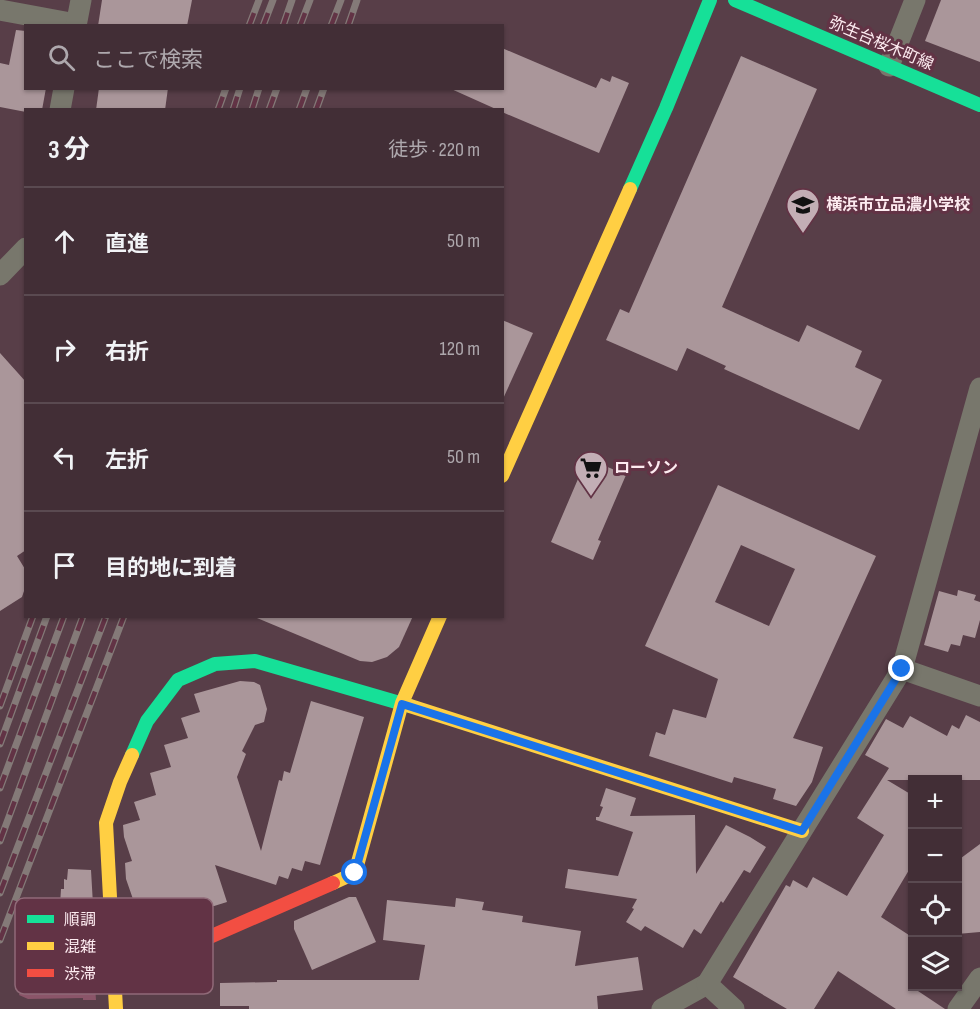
<!DOCTYPE html>
<html lang="ja">
<meta charset="utf-8">
<style>
body{margin:0;font-family:"Sofia Sans Condensed","Noto Sans JP",sans-serif;background:#4c3a42;color:#f1f3f6}
.controls{position:absolute;right:18px;bottom:18px;display:grid;overflow:hidden;border-radius:0px;box-shadow:0 2px 4px #0004}
.controls button{width:54px;height:54px;display:grid;place-items:center;padding:0;border:0;border-bottom:2px solid #5a4a51;background:#422e36;color:#f1f3f6;font:30px sans-serif}
.stop{position:absolute;width:18px;height:18px;margin:-14px;border:4px solid #1a73e8;border-radius:50%;background:#fff}
.stop.end{background:#1a73e8;border-color:#fff;box-shadow:0 2px 6px #0008}
.list{margin:0;padding:0;list-style:none}
h2{display:flex;justify-content:space-between;align-items:center;height:78px;margin:0;padding:0 24px;font-size:26px}
h2 small{font-size:20px;font-weight:400;color:#aea8ad}
.list li{display:grid;grid-template-columns:39px 1fr auto;gap:18px;align-items:center;box-sizing:border-box;height:108px;padding:0 24px;border-top:2px solid #5a4a51}
.list b{display:block;font-size:22px;white-space:nowrap}
.list em{font-size:20px;font-style:normal;color:#aea8ad}
.icon{flex:none;width:33px;height:33px;fill:none;stroke:currentColor;stroke-width:2;stroke-linecap:round;stroke-linejoin:round}
.map{position:relative;flex:none;width:980px;height:1009px;overflow:hidden}
.search{position:absolute;background:#422e36;box-shadow:0 2px 4px #0004;left:24px;top:24px;width:480px;height:66px;display:flex;align-items:center;gap:15px;box-sizing:border-box;padding:0 21px;border-radius:0px;color:#aea8ad;font-size:22px}
.panel{position:absolute;background:#422e36;box-shadow:0 2px 4px #0004;left:24px;top:108px;width:480px;height:510px;border-radius:0px}
.map>svg:first-child{display:block}
.green{fill:#8b5569}
.building{fill:#aa969a;fill-rule:evenodd}
.lines{fill:none;stroke-linecap:round;stroke-linejoin:round}
.street{stroke:#78776c;stroke-width:21}
.fast{stroke:#16e098;stroke-width:14}
.slow{stroke:#ffcf43;stroke-width:14}
.jam{stroke:#f24e42;stroke-width:14}
.rail-casing{stroke:#847a78;stroke-width:7}
.rail{stroke:#623345;stroke-width:4.5;stroke-dasharray:14;stroke-linecap:butt}
.route{stroke:#1a73e8;stroke-width:8}
.labels{text-anchor:middle;dominant-baseline:central;stroke-width:6;stroke-linejoin:round;paint-order:stroke}
.street-label{font-size:16px;fill:#fdebf0;stroke:#623345}
.poi-label{font-size:16px;font-weight:bold;fill:#fdebf0;stroke:#623345;text-anchor:start}
.key{fill:#623345;stroke:#906a78;stroke-width:1.5}
.key-label{font-size:16px;fill:#fdebf0}
</style>
<div class="map">
<svg width="980" height="1009" viewBox="0 0 980 1009">
<rect width="100%" height="100%" fill="#583e48"/>
<polygon class="green" points="52,922 91,923 96,1000 83,1000 83,998 28,999 19,995"/>
<g class="building">
<polygon points="102,0 192,0 187,26 98,26"/>
<polygon points="941,0 980,0 980,62 925,41"/>
<polygon points="16,30 26,31 26,88 46,88 42,110 26,110 26,112 0,107 0,63 9,65"/>
<polygon points="502,48 596,88 601,78 610,82 612,76 629,83 599,153 502,112 502,110 498,110 449,88 502,88"/>
<polygon points="741,56 817,89 722,307 799,342 807,325 862,351 855,367 882,380 859,430 724,369 726,366 687,348 677,371 606,340 620,309 629,313"/>
<polygon points="99,88 168,88 165,110 96,110"/>
<polygon points="502,320 533,333 502,401"/>
<polygon points="0,353 26,382 26,550 17,556 25,569 25,588 22,597 0,611"/>
<polygon points="587,458 626,475 598,540 601,541 593,560 551,542"/>
<path d="M718,485L876,556L793,738L823,747L812,782L796,806L773,799L776,789L734,777L732,783L649,756L656,732L665,735L673,709L706,718L718,679L645,646ZM741,545L795,569L769,626L715,602Z"/>
<polygon points="958,590 976,595 974,600 980,602 980,620 975,638 963,635 960,646 951,644 948,652 924,645 939,591 957,596"/>
<polygon points="252,616 413,616 399,647 387,657 372,662 360,661"/>
<polygon points="240,681 254,682 260,685 267,709 264,722 255,725 242,751 246,754 237,777 261,851 279,780 282,781 284,771 290,773 311,701 364,717 320,865 305,861 302,871 292,868 288,879 279,876 276,885 215,865 227,902 169,920 167,913 152,918 146,898 134,902 126,879 125,863 132,861 124,837 123,825 140,820 134,802 156,795 150,773 171,767 164,745 188,738 181,718 200,712 194,694"/>
<polygon points="966,715 980,722 980,780 887,780 912,795 912,865 881,917 912,937 912,987 945,1009 896,1009 838,971 814,1009 787,1009 733,977 786,885 790,887 793,880 807,888 813,877 847,896 884,835 857,818 889,768 865,755 886,719 903,728 910,716 947,736 952,725 959,729"/>
<polygon points="606,788 636,798 630,816 695,815 696,874 726,825 750,837 766,847 750,873 744,870 723,903 721,901 701,934 694,929 683,948 645,926 641,931 626,922 634,909 632,908 637,899 565,888 568,869 618,876 633,832 596,820 596,817 599,817 603,807 600,806"/>
<polygon points="980,844 980,932 957,934 957,861"/>
<polygon points="68,869 91,870 94,922 59,921 61,889 64,889 64,879 67,880"/>
<polygon points="349,897 356,897 376,942 312,970 294,929 294,921"/>
<polygon points="456,898 484,902 482,910 523,916 522,922 581,931 575,966 638,957 643,990 597,996 598,1009 249,1009 249,1006 220,1006 220,983 277,982 277,980 419,980 425,945 383,940 387,900 455,907"/>
</g>
<g class="lines">
<g class="street">
<polyline points="0,10 76,24"/>
<polyline points="76,26 81,0"/>
<polyline points="889,66 915,0"/>
<polyline points="60,110 64,88"/>
<polyline points="0,275 26,248"/>
<polyline points="902,669 980,696"/>
<polyline points="662,1009 707,984"/>
<polyline points="734,1009 707,984 902,669 980,388"/>
<polyline points="958,1009 980,978"/>
</g>
<g class="fast">
<polyline points="735,0 980,105"/>
<polyline points="630,189 666,108 710,0"/>
<polyline points="132,755 147,721 178,680 215,664 255,661 410,706"/>
</g>
<g class="slow">
<polyline points="502,476 630,189"/>
<polyline points="410,706 802,831"/>
<polyline points="333,883 355,873 402,703 440,616"/>
<polyline points="116,1009 106,823 120,782 132,755"/>
</g>
<polyline class="jam" points="113,951 189,946 333,883"/>
<defs>
<g id="rail">
<polyline points="249,26 259,0"/>
<polyline points="263,26 273,0"/>
<polyline points="283,26 292,0"/>
<polyline points="300,26 310,0"/>
<polyline points="331,26 341,0"/>
<polyline points="348,26 357,0"/>
<polyline points="218,110 226,88"/>
<polyline points="233,110 240,88"/>
<polyline points="252,110 259,88"/>
<polyline points="269,110 277,88"/>
<polyline points="299,110 307,88"/>
<polyline points="316,110 324,88"/>
<polyline points="0,706 33,616"/>
<polyline points="0,744 47,616"/>
<polyline points="0,788 64,616"/>
<polyline points="0,841 83,616"/>
<polyline points="0,893 106,616"/>
<polyline points="0,940 124,616"/>
</g>
</defs>
<use href="#rail" class="rail-casing"/>
<use href="#rail" class="rail"/>
</g>
<g class="lines">
<polyline class="route" points="355,873 402,704 802,831 902,669"/>
</g>
<defs>
<symbol id="school-pin" viewBox="-11 -11 22 30"><path d="M0 17L-7.5 6A9.5 9.5 0 1 1 7.5 6Z" fill="#c3aeb5" stroke="#623345"/><path d="M0-5L7-2L0 1L-7-2ZM-4 1L0 2.5L4 1V4Q0 6-4 4Z" fill="#111"/></symbol>
<symbol id="supermarket-pin" viewBox="-11 -11 22 30"><path d="M0 17L-7.5 6A9.5 9.5 0 1 1 7.5 6Z" fill="#c3aeb5" stroke="#623345"/><path d="M-6-5.5h2.5l.6 2H6L4.5 2H-2.5L-4.4-4H-6ZM-1.5 3.2a1.3 1.3 0 1 0 .1 0ZM3 3.2a1.3 1.3 0 1 0 .1 0Z" fill="#111"/></symbol>
</defs>
<g fill-rule="evenodd">
<use href="#school-pin" x="784" y="186" width="38" height="52"/>
<use href="#supermarket-pin" x="572" y="449" width="38" height="52"/>
</g>
<g class="labels">
<g class="street-label">
<text transform="translate(881 44) rotate(23)">弥生台桜木町線</text>
</g>
<g class="poi-label">
<text x="826" y="205">横浜市立品濃小学校</text>
<text x="614" y="468">ローソン</text>
</g>
</g>
<rect x="15" y="898" width="198" height="96" rx="9" class="key"/>
<rect x="27" y="915" width="27" height="8" fill="#16e098"/>
<rect x="27" y="942" width="27" height="8" fill="#ffcf43"/>
<rect x="27" y="969" width="27" height="8" fill="#f24e42"/>
<g class="key-label">
<text x="64" y="925">順調</text>
<text x="64" y="952">混雑</text>
<text x="64" y="979">渋滞</text>
</g>
</svg>
<div class="controls">
<button>+</button>
<button>−</button>
<button><svg class="icon" aria-label="locate" viewBox="0 0 24 24"><circle cx="12" cy="12" r="6"/><path d="M12 2v4M12 18v4M2 12h4M18 12h4"/></svg></button>
<button><svg class="icon" aria-label="layers" viewBox="0 0 24 24"><path d="M12 4l9 5-9 5-9-5zM3 14l9 5 9-5"/></svg></button>
</div>
<div class="stop" style="left:355px;top:873px"></div>
<div class="stop end" style="left:902px;top:669px"></div>
<div class="search"><svg class="icon" aria-label="search" viewBox="0 0 24 24"><circle cx="10" cy="10" r="6"/><path d="M15 15l6 6"/></svg>ここで検索</div>
<section class="panel">
<h2>3 分<small>徒歩 · 220 m</small></h2>
<ul class="list">
<li><svg class="icon" aria-label="ahead" viewBox="0 0 24 24"><path d="M12 20V5M6 11l6-6 6 6"/></svg><div><b>直進</b></div><em>50 m</em></li>
<li><svg class="icon" aria-label="right" viewBox="0 0 24 24"><path d="M7 20v-9h11M14 6l5 5-5 5"/></svg><div><b>右折</b></div><em>120 m</em></li>
<li><svg class="icon" aria-label="left" viewBox="0 0 24 24"><path d="M17 20v-9H6M10 6l-5 5 5 5"/></svg><div><b>左折</b></div><em>50 m</em></li>
<li><svg class="icon" aria-label="arrive" viewBox="0 0 24 24"><path d="M6 21V4h12l-3 4 3 4H6"/></svg><div><b>目的地に到着</b></div></li>
</ul>
</section>
</div>
